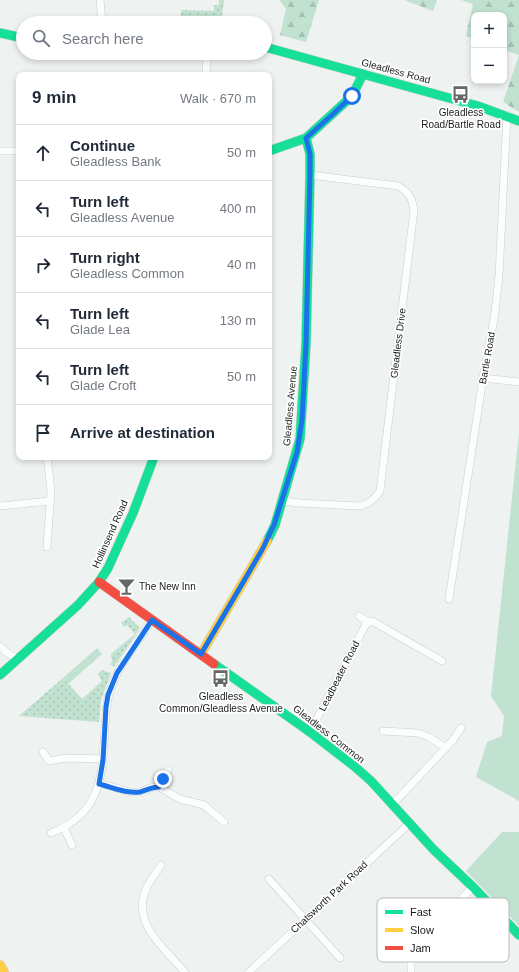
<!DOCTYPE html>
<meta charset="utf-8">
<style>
body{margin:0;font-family:Arial,sans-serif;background:#f6f6f7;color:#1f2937}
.controls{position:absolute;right:12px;top:12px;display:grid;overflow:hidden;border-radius:8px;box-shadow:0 2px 6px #0003}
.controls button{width:36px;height:36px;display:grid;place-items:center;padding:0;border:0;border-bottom:1px solid #e0e1e3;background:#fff;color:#1f2937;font:20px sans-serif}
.stop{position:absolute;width:12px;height:12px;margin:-9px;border:3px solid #1a73e8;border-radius:50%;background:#fff}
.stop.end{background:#1a73e8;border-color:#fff;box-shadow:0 1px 4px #0008}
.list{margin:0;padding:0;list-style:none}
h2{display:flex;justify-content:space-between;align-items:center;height:52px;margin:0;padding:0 16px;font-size:17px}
h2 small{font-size:13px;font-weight:400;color:#747a83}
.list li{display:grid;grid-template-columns:26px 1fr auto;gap:12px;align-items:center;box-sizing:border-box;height:56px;padding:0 16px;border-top:1px solid #e0e1e3}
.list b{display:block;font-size:15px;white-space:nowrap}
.list p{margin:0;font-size:13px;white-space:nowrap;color:#747a83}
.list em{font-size:13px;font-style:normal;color:#747a83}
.icon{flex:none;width:22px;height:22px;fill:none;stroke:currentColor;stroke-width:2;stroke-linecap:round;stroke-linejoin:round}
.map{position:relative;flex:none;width:519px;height:972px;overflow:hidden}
.search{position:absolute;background:#fff;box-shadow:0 2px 6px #0003;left:16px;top:16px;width:256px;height:44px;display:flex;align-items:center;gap:10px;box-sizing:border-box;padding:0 14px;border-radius:22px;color:#747a83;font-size:15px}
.panel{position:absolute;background:#fff;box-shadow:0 2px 6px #0003;left:16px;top:72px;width:256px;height:388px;border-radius:8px}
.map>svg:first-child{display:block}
.grass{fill:url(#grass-dots)}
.forest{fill:url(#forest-firs)}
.park{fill:#c1e2d0}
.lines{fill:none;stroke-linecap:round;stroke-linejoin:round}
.street-casing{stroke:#cbcecd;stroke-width:8}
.fast-casing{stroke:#cbcecd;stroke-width:10}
.slow-casing{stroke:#cbcecd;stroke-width:10}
.jam-casing{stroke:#cbcecd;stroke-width:10}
.street{stroke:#fcfdfd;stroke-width:7}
.fast{stroke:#16e098;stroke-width:9}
.slow{stroke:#ffcf43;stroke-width:9}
.jam{stroke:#f24e42;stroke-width:9}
.route{stroke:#1a73e8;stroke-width:5}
.labels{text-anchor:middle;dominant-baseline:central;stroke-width:3.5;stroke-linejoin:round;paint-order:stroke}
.street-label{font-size:10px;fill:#1a1c1b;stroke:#fefffe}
.poi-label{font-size:10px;fill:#1a1c1b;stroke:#fefffe}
.key{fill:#fefffe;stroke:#babbba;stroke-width:1}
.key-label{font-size:11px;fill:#1a1c1b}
</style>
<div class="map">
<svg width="519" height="972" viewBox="0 0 519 972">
<defs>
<pattern id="grass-dots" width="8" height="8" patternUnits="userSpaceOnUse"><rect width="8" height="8" fill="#c1e2d0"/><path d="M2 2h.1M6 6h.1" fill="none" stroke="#a5c1b2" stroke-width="1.8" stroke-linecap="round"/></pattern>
<pattern id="forest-firs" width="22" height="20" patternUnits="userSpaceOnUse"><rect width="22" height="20" fill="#c1e2d0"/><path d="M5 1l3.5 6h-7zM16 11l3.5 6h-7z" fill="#a5c1b2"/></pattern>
</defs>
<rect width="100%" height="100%" fill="#eef2f0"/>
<g class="grass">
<polygon points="219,0 224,0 221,23 181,22 181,10 214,11 214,5 219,5"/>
<polygon points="129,617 140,628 114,667 110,664 112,662 111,654 135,634 127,625 124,627 121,623"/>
<polygon points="102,670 111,673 101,700 99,722 19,716 63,678 82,699 102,681 98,674"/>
</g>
<g class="forest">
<polygon points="279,0 319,0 306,42 280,35 286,9"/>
<polygon points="404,0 437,0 433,11"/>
<polygon points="461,0 519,0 519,112 503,102 519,55 504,50 504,15 474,15 474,39 466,36 473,4"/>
<polygon points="97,648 102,654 68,684 63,678"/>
</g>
<g class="park">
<polygon points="519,432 519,801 476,777 487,742 502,736 504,716 491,696"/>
<polygon points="502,832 519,832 519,926 466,871"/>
</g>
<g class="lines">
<defs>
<g id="street">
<polyline points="100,0 102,23"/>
<polyline points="206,75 207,54"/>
<polyline points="0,151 19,151"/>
<polyline points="483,378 519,382"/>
<path d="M283,501L299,503L358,506C368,505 374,500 380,491L414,210C412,198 409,192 398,186L310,175"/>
<polyline points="0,506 50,501"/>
<polyline points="47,547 51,490 47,457"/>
<polyline points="449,599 483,378 495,313 499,275 507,115"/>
<polyline points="359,616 368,622"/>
<polyline points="0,646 6,652 17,659"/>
<polyline points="383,731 418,733 429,737 446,748"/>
<polyline points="310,732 366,624 372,621 442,661"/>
<polyline points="43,752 49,761 66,758 103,759"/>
<polyline points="99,783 130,792 140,792 153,787 159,787 180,799 204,805 224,822"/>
<polyline points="159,787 168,770"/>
<polyline points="393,804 453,740 461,728"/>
<polyline points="64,828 72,845"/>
<path d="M51,833C103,813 102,775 105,727C106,716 106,704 109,694C117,666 137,643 152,620"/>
<path d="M161,865C156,873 150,880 146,889C131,923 165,949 185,972"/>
<polyline points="269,879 340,958"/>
<polyline points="249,972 410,823"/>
<polyline points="411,972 411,960 420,940 473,887"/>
</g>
<g id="fast">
<polyline points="0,33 23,38"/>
<polyline points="265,47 478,106 519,121"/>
<polyline points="269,151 306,138 352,96 363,74"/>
<polyline points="267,541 275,525 300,439 306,344 310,175 310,154 306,138"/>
<polyline points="214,664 310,732 354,766 371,781 433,849 473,887 519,935"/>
<polyline points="0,675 78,605 99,582 108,568 133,513 154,457"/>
</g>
<g id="slow">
<polyline points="201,654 267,541"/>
<polyline points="0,965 4,972"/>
</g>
<polyline id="jam" points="99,582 214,664"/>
</defs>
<use href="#street" class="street-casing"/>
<use href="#fast" class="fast-casing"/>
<use href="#slow" class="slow-casing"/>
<use href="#jam" class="jam-casing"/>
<use href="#street" class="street"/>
<use href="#fast" class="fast"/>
<use href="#slow" class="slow"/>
<use href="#jam" class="jam"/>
</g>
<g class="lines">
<path class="route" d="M163,779L159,787C152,787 147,790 140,792C127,794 112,787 99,784L103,760L106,707L108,695L117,673L152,620L201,654L262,550L274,525L297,452L302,420L306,344L310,175V154L306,138L333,114L352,96"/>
</g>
<defs>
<symbol id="bus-bare" viewBox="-9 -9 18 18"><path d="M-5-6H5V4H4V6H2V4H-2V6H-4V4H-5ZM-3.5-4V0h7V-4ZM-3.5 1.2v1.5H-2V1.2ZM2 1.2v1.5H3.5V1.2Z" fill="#646766" stroke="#fefffe" stroke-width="2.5" paint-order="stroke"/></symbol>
<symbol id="bar-bare" viewBox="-9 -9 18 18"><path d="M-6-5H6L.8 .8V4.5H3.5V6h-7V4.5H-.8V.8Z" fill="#646766" stroke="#fefffe" stroke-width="2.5" paint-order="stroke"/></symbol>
</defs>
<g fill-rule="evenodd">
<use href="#bus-bare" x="448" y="82" width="25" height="25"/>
<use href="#bar-bare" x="114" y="574" width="25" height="25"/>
<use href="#bus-bare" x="208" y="666" width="25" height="25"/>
</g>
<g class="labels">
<g class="street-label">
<text transform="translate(396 71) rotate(15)">Gleadless Road</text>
<text transform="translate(398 343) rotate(-83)">Gleadless Drive</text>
<text transform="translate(487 358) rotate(-80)">Bartle Road</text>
<text transform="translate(290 406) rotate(-85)">Gleadless Avenue</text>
<text transform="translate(110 534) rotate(-66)">Hollinsend Road</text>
<text transform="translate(339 676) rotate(-63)">Leadbeater Road</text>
<text transform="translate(329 734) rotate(38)">Gleadless Common</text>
<text transform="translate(329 897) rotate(-43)">Chatsworth Park Road</text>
</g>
<g class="poi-label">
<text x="461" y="112">Gleadless<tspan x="461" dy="12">Road/Bartle Road</tspan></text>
<text x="139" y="586" text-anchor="start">The New Inn</text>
<text x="221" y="696">Gleadless<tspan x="221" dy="12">Common/Gleadless Avenue</tspan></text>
</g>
</g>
<rect x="377" y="898" width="132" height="64" rx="6" class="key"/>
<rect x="385" y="910" width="18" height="4" fill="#16e098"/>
<rect x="385" y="928" width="18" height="4" fill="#ffcf43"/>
<rect x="385" y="946" width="18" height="4" fill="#f24e42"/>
<g class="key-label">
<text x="410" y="916">Fast</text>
<text x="410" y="934">Slow</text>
<text x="410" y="952">Jam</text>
</g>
</svg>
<div class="controls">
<button>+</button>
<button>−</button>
</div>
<div class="stop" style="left:352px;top:96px"></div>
<div class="stop end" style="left:163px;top:779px"></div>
<div class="search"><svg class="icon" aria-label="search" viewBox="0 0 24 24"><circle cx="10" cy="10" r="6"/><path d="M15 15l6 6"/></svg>Search here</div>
<section class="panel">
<h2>9 min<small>Walk · 670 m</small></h2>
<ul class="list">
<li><svg class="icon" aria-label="ahead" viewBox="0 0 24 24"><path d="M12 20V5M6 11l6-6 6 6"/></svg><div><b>Continue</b><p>Gleadless Bank</p></div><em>50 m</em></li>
<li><svg class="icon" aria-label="left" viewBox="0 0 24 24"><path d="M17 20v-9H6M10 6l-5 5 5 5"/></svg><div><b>Turn left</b><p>Gleadless Avenue</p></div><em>400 m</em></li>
<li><svg class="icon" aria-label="right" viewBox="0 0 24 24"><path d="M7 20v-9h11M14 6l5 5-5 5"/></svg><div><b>Turn right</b><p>Gleadless Common</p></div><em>40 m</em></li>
<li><svg class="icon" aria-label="left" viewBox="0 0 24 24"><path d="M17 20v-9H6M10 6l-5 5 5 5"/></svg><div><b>Turn left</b><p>Glade Lea</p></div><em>130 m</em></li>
<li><svg class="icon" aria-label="left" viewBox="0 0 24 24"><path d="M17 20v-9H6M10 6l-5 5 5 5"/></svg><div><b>Turn left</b><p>Glade Croft</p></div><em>50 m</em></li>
<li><svg class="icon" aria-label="arrive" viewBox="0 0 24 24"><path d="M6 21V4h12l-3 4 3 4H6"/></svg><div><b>Arrive at destination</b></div></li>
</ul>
</section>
</div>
